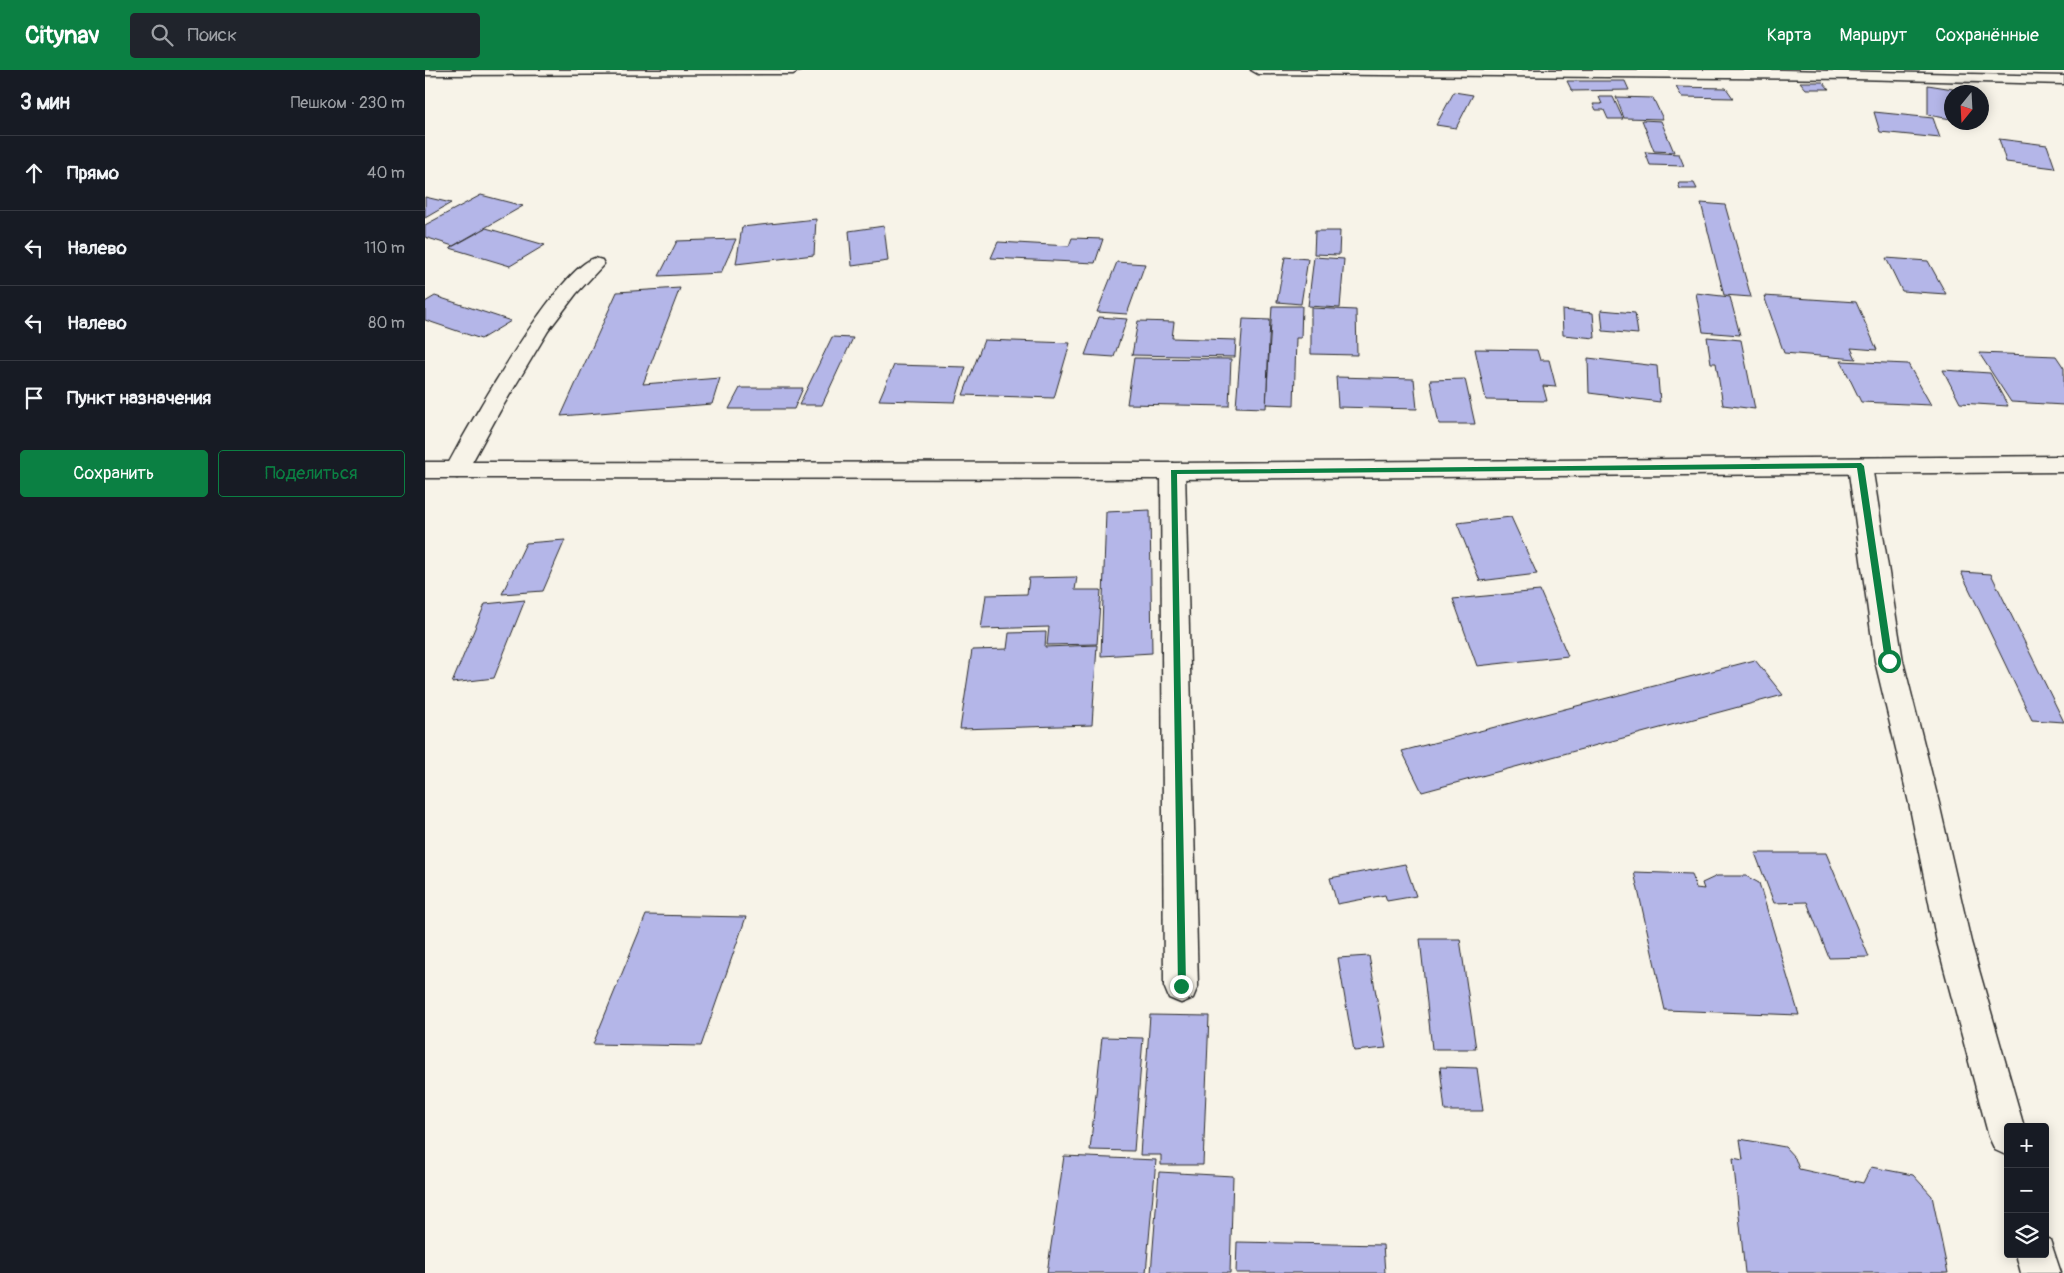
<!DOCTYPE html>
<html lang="ru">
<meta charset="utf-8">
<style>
body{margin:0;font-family:Pangolin,sans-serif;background:#20242c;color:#f1f3f6}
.controls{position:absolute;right:15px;bottom:15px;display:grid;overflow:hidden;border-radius:5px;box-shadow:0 2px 12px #0003}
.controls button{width:45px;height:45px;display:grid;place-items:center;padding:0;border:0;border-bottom:1px solid #363941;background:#171b24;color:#f1f3f6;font:25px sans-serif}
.compass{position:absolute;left:1519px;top:15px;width:45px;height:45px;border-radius:50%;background:#171b24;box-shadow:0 2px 12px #0003;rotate:198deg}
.stop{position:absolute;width:15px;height:15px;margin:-11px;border:4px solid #0b8043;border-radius:50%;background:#fff}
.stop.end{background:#0b8043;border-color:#fff;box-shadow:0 1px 5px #0008}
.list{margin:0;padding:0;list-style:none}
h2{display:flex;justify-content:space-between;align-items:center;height:65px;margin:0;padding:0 20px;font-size:21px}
h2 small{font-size:16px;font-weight:400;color:#9ea1a6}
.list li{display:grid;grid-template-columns:32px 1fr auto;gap:15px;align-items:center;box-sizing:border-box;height:75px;padding:0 20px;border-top:1px solid #363941}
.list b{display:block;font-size:19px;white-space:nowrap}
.list em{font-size:16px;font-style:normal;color:#9ea1a6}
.actions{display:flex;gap:10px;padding:15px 20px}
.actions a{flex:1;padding:11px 0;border:1px solid #0b8043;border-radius:5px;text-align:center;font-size:18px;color:#0b8043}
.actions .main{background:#0b8043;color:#fff}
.icon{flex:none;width:28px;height:28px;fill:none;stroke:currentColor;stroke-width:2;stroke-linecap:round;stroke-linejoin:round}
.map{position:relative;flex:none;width:1639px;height:1203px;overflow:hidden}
header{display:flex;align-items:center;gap:30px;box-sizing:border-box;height:70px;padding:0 25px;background:#0b8043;color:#fff}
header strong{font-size:24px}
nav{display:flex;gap:28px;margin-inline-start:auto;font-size:18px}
.search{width:350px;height:45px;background:#20242c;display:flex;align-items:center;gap:12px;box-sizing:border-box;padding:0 18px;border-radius:5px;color:#9ea1a6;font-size:19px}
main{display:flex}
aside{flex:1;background:#171b24}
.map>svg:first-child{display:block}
.building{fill:#b4b6e8;stroke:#2b2b2b}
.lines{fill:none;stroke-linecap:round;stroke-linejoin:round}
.street-casing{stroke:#2b2b2b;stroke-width:3}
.secondary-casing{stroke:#2b2b2b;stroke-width:3}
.street{fill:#f7f3e8;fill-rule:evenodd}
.secondary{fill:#f7f3e8;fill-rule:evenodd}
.route{fill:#0b8043}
</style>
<header>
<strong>Citynav</strong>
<div class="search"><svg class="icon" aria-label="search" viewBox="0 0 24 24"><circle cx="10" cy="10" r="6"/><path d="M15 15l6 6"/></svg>Поиск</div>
<nav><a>Карта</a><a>Маршрут</a><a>Сохранённые</a></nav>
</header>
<main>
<aside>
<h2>3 мин<small>Пешком · 230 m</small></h2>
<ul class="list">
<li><svg class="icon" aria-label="ahead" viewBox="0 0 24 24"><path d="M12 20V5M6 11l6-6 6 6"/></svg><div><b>Прямо</b></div><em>40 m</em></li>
<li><svg class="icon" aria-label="left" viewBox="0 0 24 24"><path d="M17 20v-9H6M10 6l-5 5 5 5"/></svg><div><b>Налево</b></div><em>110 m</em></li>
<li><svg class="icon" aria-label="left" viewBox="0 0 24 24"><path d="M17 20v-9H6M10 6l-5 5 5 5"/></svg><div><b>Налево</b></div><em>80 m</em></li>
<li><svg class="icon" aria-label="arrive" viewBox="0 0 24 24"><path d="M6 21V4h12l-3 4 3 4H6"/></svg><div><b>Пункт назначения</b></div></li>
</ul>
<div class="actions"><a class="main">Сохранить</a><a>Поделиться</a></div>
</aside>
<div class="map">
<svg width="1639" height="1203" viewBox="0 0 1639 1203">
<rect width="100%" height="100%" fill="#f7f3e8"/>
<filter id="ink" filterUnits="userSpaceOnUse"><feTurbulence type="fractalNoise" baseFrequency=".02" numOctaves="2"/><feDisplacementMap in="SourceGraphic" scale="10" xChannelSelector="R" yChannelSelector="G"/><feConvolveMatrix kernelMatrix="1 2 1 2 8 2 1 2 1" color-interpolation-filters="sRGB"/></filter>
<g filter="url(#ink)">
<g class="building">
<polygon points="1142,11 1200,11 1204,20 1147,21"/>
<polygon points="1375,12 1398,12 1404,19 1381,19"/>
<polygon points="1503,15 1528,19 1526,49 1503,45"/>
<polygon points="1251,17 1301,18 1308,28 1257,27"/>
<polygon points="1029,22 1048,25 1031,58 1011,55"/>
<polygon points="1174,27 1188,27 1198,49 1183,49 1179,40 1171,40 1168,34 1177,34"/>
<polygon points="1191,27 1228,28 1238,49 1199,48"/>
<polygon points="1449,42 1508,48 1515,68 1455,62"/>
<polygon points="1217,50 1236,51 1249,82 1229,81"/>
<polygon points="1574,69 1622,75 1630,98 1581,92"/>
<polygon points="1220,82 1254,84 1259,96 1225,95"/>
<polygon points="1253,113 1269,113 1272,119 1255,119"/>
<polygon points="56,125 98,136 28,176 0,167 0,155"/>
<polygon points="0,127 26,133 0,148"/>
<polygon points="1276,133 1300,135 1326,227 1299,225"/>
<polygon points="391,149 389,185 311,194 317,157"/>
<polygon points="459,156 463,191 427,196 424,161"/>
<polygon points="61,158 120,175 85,196 25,178"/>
<polygon points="890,161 915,161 914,185 889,184"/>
<polygon points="647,168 678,169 670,193 566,188 573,172 644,176"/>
<polygon points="311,169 296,203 234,206 252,171"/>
<polygon points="860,187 883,189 876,234 852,232"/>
<polygon points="889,187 919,189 915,238 883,236"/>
<polygon points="1461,188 1503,191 1521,224 1477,221"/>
<polygon points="692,192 720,194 702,244 672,242"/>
<polygon points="255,218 218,314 295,308 287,334 136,346 192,222"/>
<polygon points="1271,223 1305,227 1315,265 1278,262"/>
<polygon points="10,226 86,251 56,269 0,250 0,232"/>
<polygon points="1339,226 1431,232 1452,280 1426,278 1431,289 1359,283"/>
<polygon points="847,236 877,236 876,268 871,268 869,335 841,334"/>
<polygon points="886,238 931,240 932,285 886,284"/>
<polygon points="1137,240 1168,243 1170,268 1138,265"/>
<polygon points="1176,240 1210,243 1213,264 1178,261"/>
<polygon points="674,247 702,249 689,287 660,285"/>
<polygon points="818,249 845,250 841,338 811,337"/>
<polygon points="713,251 749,252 747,268 811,270 810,287 707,285"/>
<polygon points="407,267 428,268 397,335 374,335"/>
<polygon points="1282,267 1316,270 1330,339 1298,335 1291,293 1286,293"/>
<polygon points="559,270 645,273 629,328 538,325"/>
<polygon points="1050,279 1112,280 1115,290 1124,290 1131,317 1118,316 1122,331 1061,330"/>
<polygon points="1554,283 1631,286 1639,298 1639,335 1586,332"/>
<polygon points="709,288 806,289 804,336 702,334"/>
<polygon points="1163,288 1232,296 1235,332 1164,323"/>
<polygon points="1416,291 1483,294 1506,335 1436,332"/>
<polygon points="469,295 541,297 530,332 454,330"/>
<polygon points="1518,300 1565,303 1583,336 1535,333"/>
<polygon points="911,307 989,309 992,339 913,337"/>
<polygon points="1040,309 1050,354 1014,354 1005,310"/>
<polygon points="315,318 378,318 369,339 304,339"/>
<polygon points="725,440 727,583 676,586 681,442"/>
<polygon points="1086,447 1112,504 1055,511 1032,453"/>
<polygon points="140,470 118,521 77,524 101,473"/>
<polygon points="1536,502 1566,504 1639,652 1607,650"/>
<polygon points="652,507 650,520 676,520 672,574 622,575 624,557 556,559 561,525 602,524 604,508"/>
<polygon points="1115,521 1143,586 1052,596 1028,529"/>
<polygon points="100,530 69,608 27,613 60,534"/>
<polygon points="621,562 620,577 672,575 667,655 535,659 547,580 582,579 584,563"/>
<polygon points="1330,590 1358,625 997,722 977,681"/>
<polygon points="1330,783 1401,783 1444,887 1404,888 1382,832 1349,833"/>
<polygon points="980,794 991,826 962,831 960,825 912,834 905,808"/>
<polygon points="1209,802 1267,804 1271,818 1279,819 1277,813 1292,806 1321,806 1334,813 1374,945 1240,940"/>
<polygon points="221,845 321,847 276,976 168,974"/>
<polygon points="995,869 1035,869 1051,979 1007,979"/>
<polygon points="944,886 961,978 929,981 913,888"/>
<polygon points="725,945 784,946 778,1095 736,1095 736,1085 715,1085"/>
<polygon points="677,967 718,968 709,1081 665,1080"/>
<polygon points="1015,997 1052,998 1058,1041 1020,1041"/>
<polygon points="1315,1069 1360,1077 1370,1088 1374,1099 1438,1113 1446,1097 1488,1105 1507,1126 1523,1203 1320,1203 1308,1088 1318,1090"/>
<polygon points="639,1086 731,1090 721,1203 622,1203"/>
<polygon points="734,1102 808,1106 805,1203 726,1203"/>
<polygon points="812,1172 958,1175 960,1203 811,1203"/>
</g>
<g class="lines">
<defs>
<g id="street">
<polygon points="0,0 375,0 368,4 0,5"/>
<polygon points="826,0 1357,0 1639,6 1639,14 1430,9 833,4"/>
<path d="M170,188L177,190L179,194L151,224L123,261L75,341L40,405L32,408L24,405L20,400C41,360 132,198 170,188Z"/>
<polygon points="1435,388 1443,391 1447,396 1478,591 1514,733 1546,872 1599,1057 1583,1057 1583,1086 1570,1080 1564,1067 1512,872 1484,733 1450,591 1423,396 1427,391"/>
<polygon points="748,393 756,396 760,401 773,916 768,928 756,933 744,928 739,916 736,401 740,396"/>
<polygon points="1620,1168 1625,1170 1636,1203 1596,1203 1591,1184 1620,1184"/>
</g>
<polygon id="secondary" points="1639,386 1639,402 748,409 0,408 0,392 748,393"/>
</defs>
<use href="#street" class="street-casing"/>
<use href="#secondary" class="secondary-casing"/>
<use href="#street" class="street"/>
<use href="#secondary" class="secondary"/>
</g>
</g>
<polygon class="route" points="1436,393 1439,396 1468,591 1464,594 1460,591 1432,398 752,404 761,916 756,921 753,920 746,400"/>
</svg>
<div class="controls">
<button>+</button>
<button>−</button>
<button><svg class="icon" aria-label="layers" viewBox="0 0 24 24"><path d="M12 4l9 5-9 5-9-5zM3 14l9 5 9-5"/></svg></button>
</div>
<svg class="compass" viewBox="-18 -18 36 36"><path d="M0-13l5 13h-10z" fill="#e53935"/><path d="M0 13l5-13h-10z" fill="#9ea1a6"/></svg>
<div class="stop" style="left:1464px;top:591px"></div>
<div class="stop end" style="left:756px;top:916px"></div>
</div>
</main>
